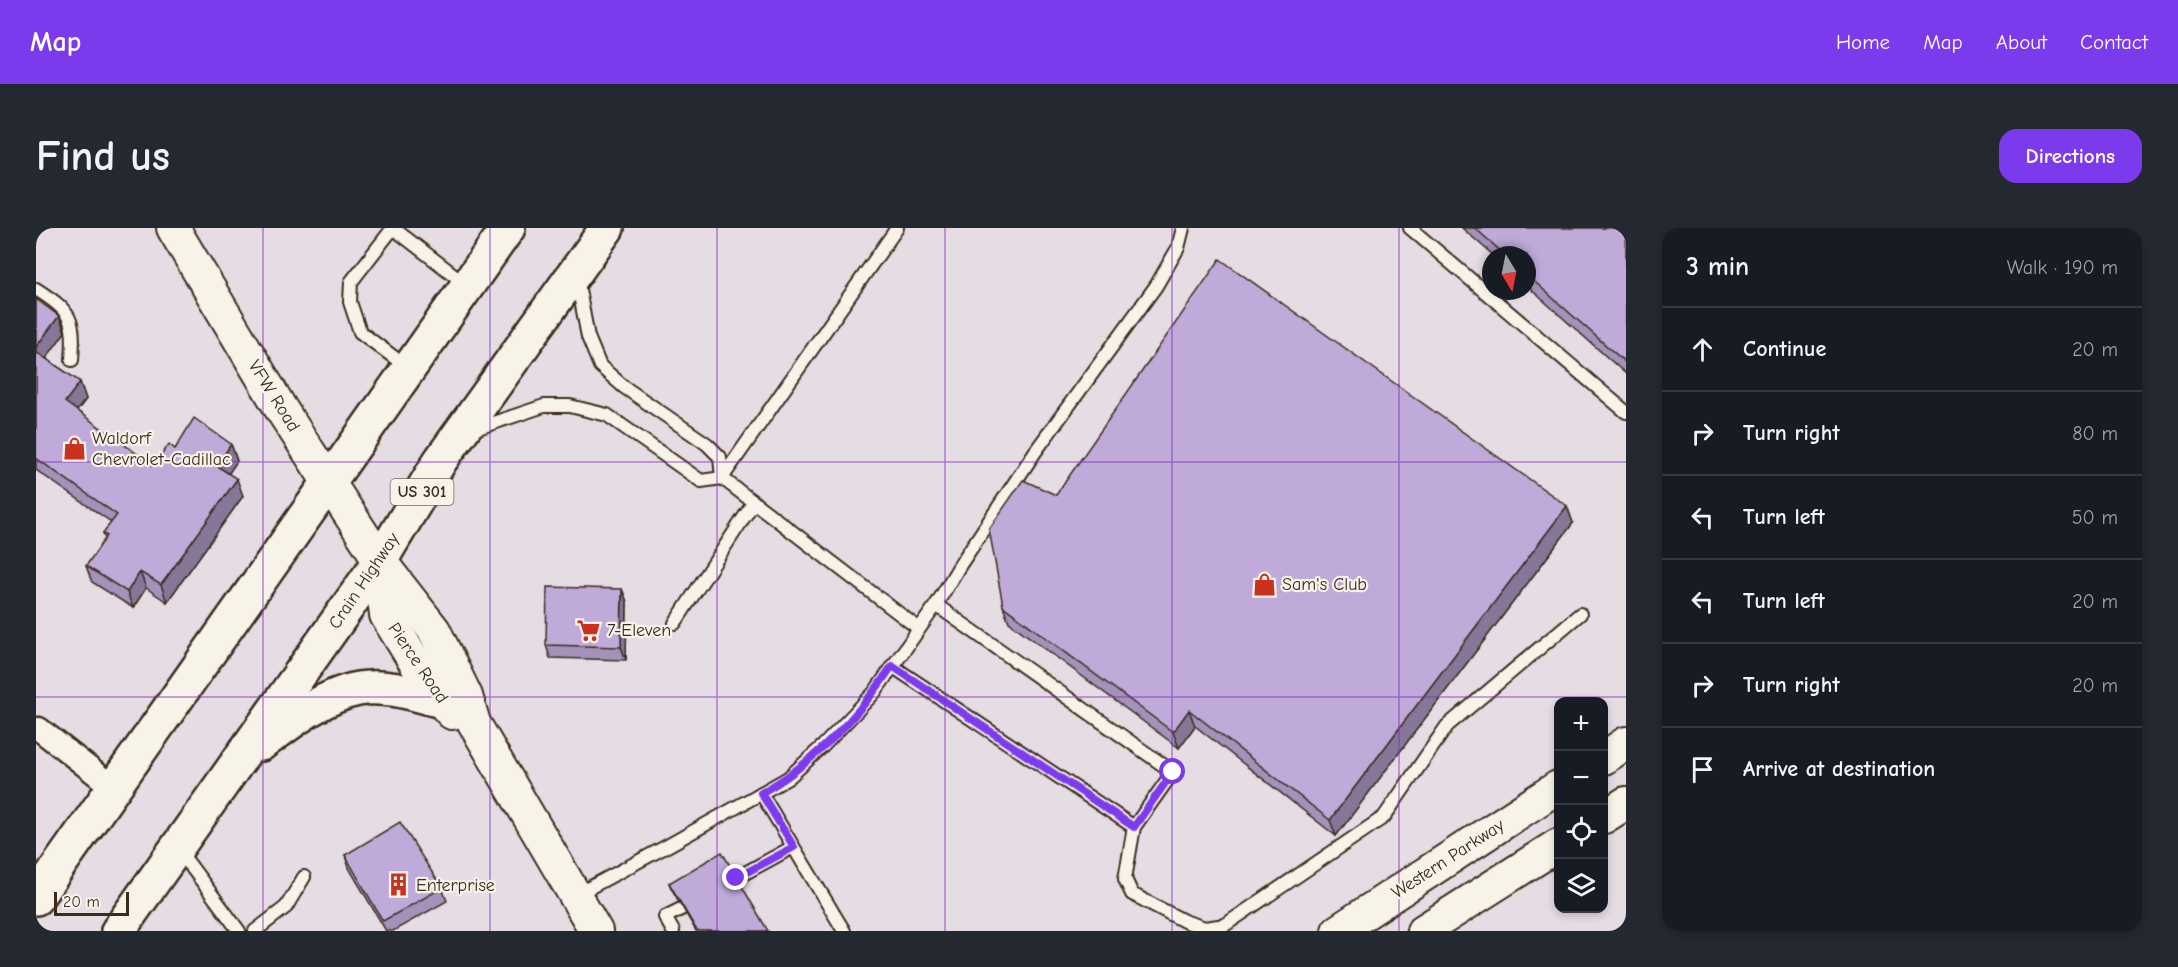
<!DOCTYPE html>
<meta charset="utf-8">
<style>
body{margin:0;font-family:"Comic Neue",sans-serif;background:#242831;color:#f1f3f6}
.controls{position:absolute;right:18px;bottom:18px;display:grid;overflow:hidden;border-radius:12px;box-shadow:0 3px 9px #0003}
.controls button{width:54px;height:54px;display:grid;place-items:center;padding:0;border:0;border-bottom:2px solid #363941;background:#171b24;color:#f1f3f6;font:30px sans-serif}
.compass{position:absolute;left:1446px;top:18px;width:54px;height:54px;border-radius:50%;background:#171b24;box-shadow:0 3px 9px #0003;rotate:170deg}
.scale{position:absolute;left:18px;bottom:15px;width:75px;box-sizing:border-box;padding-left:6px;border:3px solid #3b2a1e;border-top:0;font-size:16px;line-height:21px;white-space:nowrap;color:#3b2a1e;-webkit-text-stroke:4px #f7f3e8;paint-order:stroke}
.stop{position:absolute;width:18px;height:18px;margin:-14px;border:4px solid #7c3aed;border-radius:50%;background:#fff}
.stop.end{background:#7c3aed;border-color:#fff;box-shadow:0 2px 6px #0008}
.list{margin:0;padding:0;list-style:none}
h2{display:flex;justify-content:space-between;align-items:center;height:78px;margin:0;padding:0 24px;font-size:26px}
h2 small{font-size:20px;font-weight:400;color:#9ea1a6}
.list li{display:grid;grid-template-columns:39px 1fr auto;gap:18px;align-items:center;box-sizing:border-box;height:84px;padding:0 24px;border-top:2px solid #363941}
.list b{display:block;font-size:22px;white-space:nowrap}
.list em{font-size:20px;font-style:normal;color:#9ea1a6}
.icon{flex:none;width:33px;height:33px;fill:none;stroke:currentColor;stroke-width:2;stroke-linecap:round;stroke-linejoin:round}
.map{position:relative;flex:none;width:1590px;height:703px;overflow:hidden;border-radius:18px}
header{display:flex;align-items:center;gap:36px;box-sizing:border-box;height:84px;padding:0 30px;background:#7c3aed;color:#fff}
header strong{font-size:28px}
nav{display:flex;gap:33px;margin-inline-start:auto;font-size:21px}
.intro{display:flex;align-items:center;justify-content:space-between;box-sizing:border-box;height:144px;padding:0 36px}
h1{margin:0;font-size:42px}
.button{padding:15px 27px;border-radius:18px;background:#7c3aed;color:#fff;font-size:21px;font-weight:700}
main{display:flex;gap:36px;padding:0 36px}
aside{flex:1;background:#171b24;border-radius:18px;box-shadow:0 3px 9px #0003}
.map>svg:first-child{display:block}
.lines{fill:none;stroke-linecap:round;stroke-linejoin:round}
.service-casing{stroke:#3b2a1e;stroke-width:16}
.minor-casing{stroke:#3b2a1e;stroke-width:27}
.secondary-casing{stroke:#3b2a1e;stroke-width:36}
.trunk-casing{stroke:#3b2a1e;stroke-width:38}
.service{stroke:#f7f3e8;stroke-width:12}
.minor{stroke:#f7f3e8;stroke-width:22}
.secondary{stroke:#f7f3e8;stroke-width:32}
.trunk{stroke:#f7f3e8;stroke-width:33}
.wall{fill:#a492bb;stroke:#3b2a1e;stroke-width:1.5}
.shaded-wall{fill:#867798;stroke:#3b2a1e;stroke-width:1.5}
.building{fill:#bfaad9;stroke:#3b2a1e;stroke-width:1.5}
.route{stroke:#7c3aed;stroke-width:8}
.grid{fill:none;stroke:#7b2cbf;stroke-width:1.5;stroke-opacity:0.55}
.labels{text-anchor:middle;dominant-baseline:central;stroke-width:4.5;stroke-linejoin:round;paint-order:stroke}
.shield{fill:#f7f3e8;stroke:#73665b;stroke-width:1.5}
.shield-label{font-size:16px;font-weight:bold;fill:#3b2a1e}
.street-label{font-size:18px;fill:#3b2a1e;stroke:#f7f3e8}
.poi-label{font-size:18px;fill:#3b2a1e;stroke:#f7f3e8;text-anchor:start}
</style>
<header>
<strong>Map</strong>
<nav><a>Home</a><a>Map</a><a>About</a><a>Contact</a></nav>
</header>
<div class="intro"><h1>Find us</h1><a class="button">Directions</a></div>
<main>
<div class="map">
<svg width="1590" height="703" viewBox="0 0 1590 703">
<rect width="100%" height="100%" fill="#e6dde4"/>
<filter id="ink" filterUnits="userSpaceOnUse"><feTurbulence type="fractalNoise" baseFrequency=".0167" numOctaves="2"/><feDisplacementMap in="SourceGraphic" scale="12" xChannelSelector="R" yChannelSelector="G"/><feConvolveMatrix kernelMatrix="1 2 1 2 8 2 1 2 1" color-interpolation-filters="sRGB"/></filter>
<g filter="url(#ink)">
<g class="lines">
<defs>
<g id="service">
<polyline points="357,0 315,54 314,74 324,104 371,139"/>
<polyline points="357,0 431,57"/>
<polyline points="1374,0 1590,184"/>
<polyline points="541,51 552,109 564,138 588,159 671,216 684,229 686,250 882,400"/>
<path d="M0,61C36,84 39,91 36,132"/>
<polyline points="436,202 508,178 534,178 571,187 665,253 686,250 861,0"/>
<polyline points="900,377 1137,544 1098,599"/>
<polyline points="639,395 718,274"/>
<polyline points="856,438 1098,599 1089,651 1096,666 1148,693 1169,700 1189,697 1348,589 1411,498 1544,386"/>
<polyline points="725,565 808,703"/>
<polyline points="142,621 203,703"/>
<polyline points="700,650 757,619"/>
<polyline points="540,667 633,617 752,550 787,518 838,465 900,377 924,337 999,224 1120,58 1142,20 1147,0"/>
<polyline points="219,703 250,679 268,649"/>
<polyline points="637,703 629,689 647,680"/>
</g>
<polyline id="minor" points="3,501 78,560"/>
<g id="secondary">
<polyline points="137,0 245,181 344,333 398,402 430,468 438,495 560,703"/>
<polyline points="344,334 350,387 398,465 416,485"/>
<polyline points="1568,530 1590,515"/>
<polyline points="1568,589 1590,575"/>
<polyline points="1302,703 1522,559"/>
<polyline points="1387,703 1522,617"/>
</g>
<g id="trunk">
<path d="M225,516C254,495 286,468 322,461C349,456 379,466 405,473"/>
<polyline points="0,670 472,0"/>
<polyline points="82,703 344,333 404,233 571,0"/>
</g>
</defs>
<use href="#service" class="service-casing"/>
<use href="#minor" class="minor-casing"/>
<use href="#secondary" class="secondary-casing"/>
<use href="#trunk" class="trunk-casing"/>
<use href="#service" class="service"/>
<use href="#minor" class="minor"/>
<use href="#secondary" class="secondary"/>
<use href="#trunk" class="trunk"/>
</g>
<g class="wall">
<polygon points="1426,0 1590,0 1590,146 1491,58 1491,27 1457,27"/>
<polygon points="0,71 29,104 10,130 44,154 50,171 41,183 118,238 139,221 195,216 201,233 192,246 207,268 131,374 110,360 97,380 56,354 50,338 69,311 67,305 75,294 0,242"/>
<polygon points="1020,267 1531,278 1537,295 1300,608 1159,498 1143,520 973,394 967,378"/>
<polygon points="586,361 591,374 590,432 514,430 510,417"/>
<polygon points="309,627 406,660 411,673 357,703 350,703 313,640"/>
<polygon points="633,655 732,703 660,703 635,660"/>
</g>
<g class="shaded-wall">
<polygon points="23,88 29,104 4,139 0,129 0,119"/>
<polygon points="44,154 50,171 35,190 29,174"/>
<polygon points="195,216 201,233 187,254 181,238"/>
<polygon points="201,251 207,268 131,374 125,357"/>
<polygon points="1531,278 1537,295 1300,608 1294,592"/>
<polygon points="104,344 110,360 97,380 91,364"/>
<polygon points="586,361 591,374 590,432 585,419"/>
<polygon points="1153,482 1159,498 1143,520 1137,504"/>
</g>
<g class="building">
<polygon points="1439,0 1590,0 1590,135 1491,47 1491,27 1469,27"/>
<polygon points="1184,31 1531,278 1294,592 1153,482 1137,504 967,378 953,301 987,252 1020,267"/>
<polygon points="0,71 23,88 0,119"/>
<polygon points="0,124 44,154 29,174 118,238 133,216 139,221 158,190 195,216 181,238 201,251 125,357 104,344 91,364 50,338 71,308 67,305 81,287 0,230"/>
<polygon points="511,359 586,361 585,419 510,417"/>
<polygon points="364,594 406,660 347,693 309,627"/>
<polygon points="686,624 732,703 661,703 633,655"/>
</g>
</g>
<g class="lines" filter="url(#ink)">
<path class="route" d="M700,650L758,619L725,565C777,536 823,488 856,438L1098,599L1137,544"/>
</g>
<path class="grid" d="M227,0V703M454,0V703M681,0V703M909,0V703M1136,0V703M1363,0V703M0,234H1590M0,469H1590"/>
<defs>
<symbol id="shop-bare" viewBox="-9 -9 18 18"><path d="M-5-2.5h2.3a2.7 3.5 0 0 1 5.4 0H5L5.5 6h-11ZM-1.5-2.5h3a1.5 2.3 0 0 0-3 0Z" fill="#c8321e" stroke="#f7f3e8" stroke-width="2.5" paint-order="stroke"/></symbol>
<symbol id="supermarket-bare" viewBox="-9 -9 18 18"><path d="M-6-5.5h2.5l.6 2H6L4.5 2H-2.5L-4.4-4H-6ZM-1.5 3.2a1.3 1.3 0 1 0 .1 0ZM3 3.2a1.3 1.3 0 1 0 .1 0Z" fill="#c8321e" stroke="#f7f3e8" stroke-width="2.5" paint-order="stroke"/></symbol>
<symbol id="building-bare" viewBox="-9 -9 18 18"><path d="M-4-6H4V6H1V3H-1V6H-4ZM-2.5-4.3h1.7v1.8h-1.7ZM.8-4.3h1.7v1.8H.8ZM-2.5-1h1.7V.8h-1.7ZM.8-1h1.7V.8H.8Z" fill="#c8321e" stroke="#f7f3e8" stroke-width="2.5" paint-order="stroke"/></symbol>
</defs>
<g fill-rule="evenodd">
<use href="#shop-bare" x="22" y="204" width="33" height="33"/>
<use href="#shop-bare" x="1212" y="340" width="33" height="33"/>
<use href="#supermarket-bare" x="536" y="386" width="33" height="33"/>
<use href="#building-bare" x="346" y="640" width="33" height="33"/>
</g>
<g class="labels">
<rect class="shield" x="354.5" y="251" width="63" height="26" rx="4.5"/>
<g class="shield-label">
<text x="386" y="264">US 301</text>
</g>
<g class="street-label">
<text transform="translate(238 168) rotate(58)">VFW Road</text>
<text transform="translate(328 353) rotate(-56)">Crain Highway</text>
<text transform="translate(382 435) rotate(56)">Pierce Road</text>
<text transform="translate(1412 631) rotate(-33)">Western Parkway</text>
</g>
<g class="poi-label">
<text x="56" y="210">Waldorf<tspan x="56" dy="21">Chevrolet-Cadillac</tspan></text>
<text x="1246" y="356">Sam's Club</text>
<text x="571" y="402">7-Eleven</text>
<text x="380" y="657">Enterprise</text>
</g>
</g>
</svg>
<div class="controls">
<button>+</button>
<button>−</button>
<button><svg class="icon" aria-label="locate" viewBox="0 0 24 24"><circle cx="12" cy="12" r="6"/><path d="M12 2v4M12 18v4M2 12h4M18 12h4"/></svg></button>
<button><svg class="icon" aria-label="layers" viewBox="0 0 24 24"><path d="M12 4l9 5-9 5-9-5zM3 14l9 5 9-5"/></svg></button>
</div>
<svg class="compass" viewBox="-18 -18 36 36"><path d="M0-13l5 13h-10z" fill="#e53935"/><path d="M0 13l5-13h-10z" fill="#9ea1a6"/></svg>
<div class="scale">20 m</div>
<div class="stop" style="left:1137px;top:544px"></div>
<div class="stop end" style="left:700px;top:650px"></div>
</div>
<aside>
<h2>3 min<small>Walk · 190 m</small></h2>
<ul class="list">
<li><svg class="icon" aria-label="ahead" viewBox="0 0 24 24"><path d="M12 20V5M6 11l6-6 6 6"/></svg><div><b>Continue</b></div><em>20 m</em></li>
<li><svg class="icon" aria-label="right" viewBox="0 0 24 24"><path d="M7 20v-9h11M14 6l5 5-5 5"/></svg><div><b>Turn right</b></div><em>80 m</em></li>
<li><svg class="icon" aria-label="left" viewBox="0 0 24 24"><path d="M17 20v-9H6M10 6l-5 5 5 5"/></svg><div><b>Turn left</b></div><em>50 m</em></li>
<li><svg class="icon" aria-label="left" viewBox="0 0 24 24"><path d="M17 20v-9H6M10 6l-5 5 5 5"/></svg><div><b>Turn left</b></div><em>20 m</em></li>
<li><svg class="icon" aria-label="right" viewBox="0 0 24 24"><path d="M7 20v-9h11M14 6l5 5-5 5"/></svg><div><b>Turn right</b></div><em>20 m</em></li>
<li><svg class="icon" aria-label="arrive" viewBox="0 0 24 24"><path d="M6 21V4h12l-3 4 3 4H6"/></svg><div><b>Arrive at destination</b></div></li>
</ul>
</aside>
</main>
